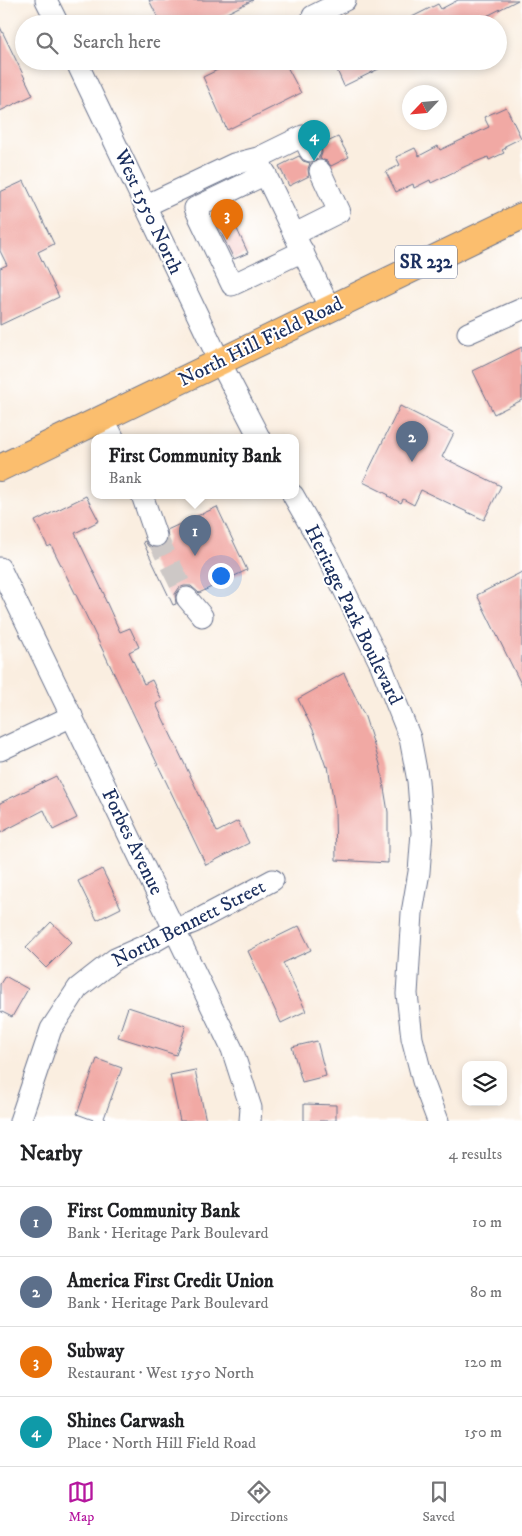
<!DOCTYPE html>
<meta charset="utf-8">
<style>
body{margin:0;font-family:"IM FELL DW Pica",serif;background:#f6f6f6;color:#202124}
.controls{position:absolute;right:15px;bottom:15px;display:grid;overflow:hidden;border-radius:10px;box-shadow:0 2px 8px #0003}
.controls button{width:45px;height:45px;display:grid;place-items:center;padding:0;border:0;border-bottom:1px solid #e0e0e0;background:#fff;color:#202124;font:25px sans-serif}
.compass{position:absolute;left:402px;top:85px;width:45px;height:45px;border-radius:50%;background:#fff;box-shadow:0 2px 8px #0003;rotate:244deg}
.you{position:absolute;left:220px;top:575px;width:18px;height:18px;margin:-12px;border:4px solid #fff;border-radius:50%;background:#1a73e8;box-shadow:0 0 0 8px #1a73e833}
.badge{display:grid;place-items:center;width:32px;height:32px;border-radius:50%;background:#b5179e;color:#fff;font-size:16px;font-weight:700}
.pin{position:absolute;translate:-50% -41px;filter:drop-shadow(0 1px 2px #0008)}
.pin::after{content:'';position:absolute;top:26px;width:18px;height:15px;background:inherit;clip-path:polygon(0 0,100% 0,50% 100%)}
.popup{position:absolute;left:91px;top:434px;width:208px;height:65px;box-sizing:border-box;display:grid;place-content:center;border-radius:10px;background:#fff;filter:drop-shadow(0 1px 4px #0005);font-size:16px;white-space:nowrap;color:#757577}
.popup b{font-size:19px;color:#202124}
.popup::after{content:'';position:absolute;left:50%;top:100%;margin-left:-10px;border:10px solid transparent;border-top-color:#fff}
.list{margin:0;padding:0;list-style:none}
h2{display:flex;justify-content:space-between;align-items:center;height:65px;margin:0;padding:0 20px;font-size:21px}
h2 small{font-size:16px;font-weight:400;color:#757577}
.list li{display:grid;grid-template-columns:32px 1fr auto;gap:15px;align-items:center;box-sizing:border-box;height:70px;padding:0 20px;border-top:1px solid #e0e0e0}
.list b{display:block;font-size:19px;white-space:nowrap}
.list p{margin:0;font-size:16px;white-space:nowrap;color:#757577}
.list em{font-size:16px;font-style:normal;color:#757577}
.icon{flex:none;width:28px;height:28px;fill:none;stroke:currentColor;stroke-width:2;stroke-linecap:round;stroke-linejoin:round}
.map{position:relative;flex:none;width:522px;height:1121px;overflow:hidden}
.search{position:absolute;background:#fff;box-shadow:0 2px 8px #0003;left:15px;right:15px;top:15px;height:55px;display:flex;align-items:center;gap:12px;box-sizing:border-box;padding:0 18px;border-radius:28px;color:#757577;font-size:19px}
.sheet{height:345px;background:#fff}
nav{display:flex;justify-content:space-around;align-items:center;box-sizing:border-box;height:70px;border-top:1px solid #e0e0e0;background:#fff;font-size:14px;color:#757577}
nav a{display:grid;justify-items:center;gap:2px}
nav .on{color:#b5179e}
.map>svg:first-child{display:block}
.building{fill:#f1a9a4}
.lines{fill:none;stroke-linecap:round;stroke-linejoin:round}
.minor-tunnel{stroke:#cdc8c6;stroke-width:21;stroke-dasharray:21 11;stroke-linecap:butt}
.minor-casing{stroke:#69728c;stroke-width:23}
.major-casing{stroke:#69728c;stroke-width:28}
.minor{stroke:#fff;stroke-width:21}
.major{stroke:#fbbe6e;stroke-width:26}
.labels{text-anchor:middle;dominant-baseline:central;stroke-width:4;stroke-linejoin:round;paint-order:stroke}
.shield{fill:#fff;stroke:#5f6d8e;stroke-width:1}
.shield-label{font-size:19px;font-weight:bold;fill:#1b2f5e}
.street-label{font-size:20px;fill:#1b2f5e;stroke:#fff}
</style>
<div class="map">
<svg width="522" height="1121" viewBox="0 0 522 1121">
<rect width="100%" height="100%" fill="#fff"/>
<filter id="ink" filterUnits="userSpaceOnUse"><feTurbulence type="fractalNoise" baseFrequency=".02" numOctaves="2"/><feDisplacementMap in="SourceGraphic" scale="10" xChannelSelector="R" yChannelSelector="G"/><feConvolveMatrix kernelMatrix="1 2 1 2 8 2 1 2 1" color-interpolation-filters="sRGB"/></filter>
<filter id="wash" filterUnits="userSpaceOnUse"><feTurbulence type="fractalNoise" baseFrequency=".0096" numOctaves="4" result="noise"/><feDisplacementMap in="SourceGraphic" scale="20" xChannelSelector="R" yChannelSelector="G"/><feGaussianBlur stdDeviation="1.12" result="paint"/><feColorMatrix in="noise" values="0 0 0 0 0 0 0 0 0 0 0 0 0 0 0 0 0 1.4 0 .05"/><feComposite in="paint" operator="in"/></filter>
<g filter="url(#wash)">
<rect width="100%" height="100%" fill="#faeee0"/>
<g id="blocks">
<g class="building">
<polygon points="149,0 253,0 205,24 161,24"/>
<polygon points="458,0 518,0 485,17 489,24 398,24 438,4 441,9"/>
<polygon points="0,27 33,95 0,111"/>
<polygon points="236,61 284,61 301,93 227,130 203,77"/>
<polygon points="333,61 395,61 344,86"/>
<polygon points="506,107 521,138 505,146 506,148 502,150 504,153 489,160 488,157 466,166 431,183 430,180 414,188 413,184 396,192 386,172 400,165 396,157 415,148 419,156 438,146 440,150 489,127 484,117"/>
<polygon points="338,137 349,157 331,166 327,161 320,159 322,153 321,145"/>
<polygon points="299,156 303,161 310,163 308,169 309,176 289,186 279,166"/>
<polygon points="24,181 54,244 38,252 59,297 0,325 0,268 7,265 0,251 0,192"/>
<polygon points="231,216 248,253 234,259 216,223"/>
<polygon points="522,347 522,400 494,414 473,371"/>
<polygon points="400,406 454,433 442,457 501,486 484,520 421,490 414,505 403,499 401,503 388,496 389,495 363,482"/>
<polygon points="86,496 99,521 75,533 105,596 104,597 120,632 130,628 139,647 129,652 144,684 152,680 162,701 156,704 217,832 238,821 249,843 206,865 82,607 51,545 48,547 35,521"/>
<polygon points="217,507 247,570 199,593 191,586 184,586 179,588 175,594 176,604 173,605 143,542 145,541 148,546 153,548 160,548 165,545 168,539 167,530"/>
<polygon points="522,572 522,686 477,595"/>
<polygon points="344,673 365,717 380,764 388,812 388,863 336,860 335,811 328,766 326,767 314,732 298,699"/>
<polygon points="56,776 77,818 53,830 44,810 0,833 0,803"/>
<polygon points="102,869 121,908 97,920 78,881"/>
<polygon points="51,922 72,942 46,968 26,948"/>
<polygon points="299,926 311,950 283,963 306,1011 281,1023 248,951"/>
<polygon points="5,976 28,989 12,1017 0,1011 0,984"/>
<polygon points="128,1007 186,1026 176,1055 118,1037"/>
<polygon points="317,1041 326,1076 302,1082 292,1047"/>
<polygon points="97,1059 122,1068 103,1121 96,1121 77,1114"/>
<polygon points="195,1070 206,1121 180,1121 170,1075"/>
<polygon points="304,1104 336,1105 336,1121 304,1121"/>
</g>
</g>
</g>
<g filter="url(#ink)">
<use href="#blocks" fill-opacity="0" stroke="#69728c" stroke-width="1"/>
<g class="lines">
<polyline class="minor-tunnel" points="156,536 187,598"/>
<defs>
<g id="minor">
<polyline points="46,0 58,24"/>
<polyline points="313,16 345,0"/>
<polyline points="76,61 220,362 259,437"/>
<polyline points="260,163 330,309"/>
<polyline points="266,174 195,208 232,285 303,251"/>
<polyline points="145,206 234,164 258,158 303,136 310,151"/>
<polyline points="295,234 339,212 320,171"/>
<polyline points="468,333 522,309"/>
<polyline points="103,418 113,437"/>
<polyline points="142,495 156,536"/>
<polyline points="293,495 326,553 381,665 410,738 418,781 422,832 419,872 412,913 407,994 412,1038 423,1081 438,1121"/>
<polyline points="0,568 232,1049 251,1108 250,1121"/>
<polyline points="187,598 202,616"/>
<polyline points="0,750 72,716"/>
<polyline points="20,1121 51,1029 78,988 115,959 153,942 174,930 194,922 273,880"/>
</g>
<polyline id="major" points="0,468 522,216"/>
</defs>
<use href="#minor" class="minor-casing"/>
<use href="#major" class="major-casing"/>
<use href="#minor" class="minor"/>
<use href="#major" class="major"/>
</g>
</g>
<g class="labels">
<rect class="shield" x="395" y="245.5" width="62" height="33" rx="4"/>
<g class="shield-label">
<text x="426" y="262">SR 232</text>
</g>
<g class="street-label">
<text transform="translate(148 212) rotate(65)">West 1550 North</text>
<text transform="translate(261 342) rotate(-26)">North Hill Field Road</text>
<text transform="translate(353 615) rotate(64)">Heritage Park Boulevard</text>
<text transform="translate(132 842) rotate(64)">Forbes Avenue</text>
<text transform="translate(189 924) rotate(-27)">North Bennett Street</text>
</g>
</g>
</svg>
<div class="controls">
<button><svg class="icon" aria-label="layers" viewBox="0 0 24 24"><path d="M12 4l9 5-9 5-9-5zM3 14l9 5 9-5"/></svg></button>
</div>
<svg class="compass" viewBox="-18 -18 36 36"><path d="M0-13l5 13h-10z" fill="#e53935"/><path d="M0 13l5-13h-10z" fill="#757577"/></svg>
<div class="you"></div>
<div class="pin badge" style="left:195px;top:556px;background:#5c6f8a">1</div>
<div class="popup"><b>First Community Bank</b>Bank</div>
<div class="pin badge" style="left:412px;top:462px;background:#5c6f8a">2</div>
<div class="pin badge" style="left:227px;top:240px;background:#e8710a">3</div>
<div class="pin badge" style="left:314px;top:161px;background:#0f9aa8">4</div>
<div class="search"><svg class="icon" aria-label="search" viewBox="0 0 24 24"><circle cx="10" cy="10" r="6"/><path d="M15 15l6 6"/></svg>Search here</div>
</div>
<section class="sheet">
<h2>Nearby<small>4 results</small></h2>
<ul class="list">
<li><span class="badge" style="background:#5c6f8a">1</span><div><b>First Community Bank</b><p>Bank · Heritage Park Boulevard</p></div><em>10 m</em></li>
<li><span class="badge" style="background:#5c6f8a">2</span><div><b>America First Credit Union</b><p>Bank · Heritage Park Boulevard</p></div><em>80 m</em></li>
<li><span class="badge" style="background:#e8710a">3</span><div><b>Subway</b><p>Restaurant · West 1550 North</p></div><em>120 m</em></li>
<li><span class="badge" style="background:#0f9aa8">4</span><div><b>Shines Carwash</b><p>Place · North Hill Field Road</p></div><em>150 m</em></li>
</ul>
</section>
<nav>
<a class="on"><svg class="icon" aria-label="map" viewBox="0 0 24 24"><path d="M3 6l6-2 6 2 6-2v14l-6 2-6-2-6 2zM9 4v14M15 6v14"/></svg>Map</a>
<a><svg class="icon" aria-label="directions" viewBox="0 0 24 24"><path d="M12 3l9 9-9 9-9-9zM9 14v-3h6M13 9l2 2-2 2"/></svg>Directions</a>
<a><svg class="icon" aria-label="saved" viewBox="0 0 24 24"><path d="M7 4h10v16l-5-4-5 4z"/></svg>Saved</a>
</nav>
